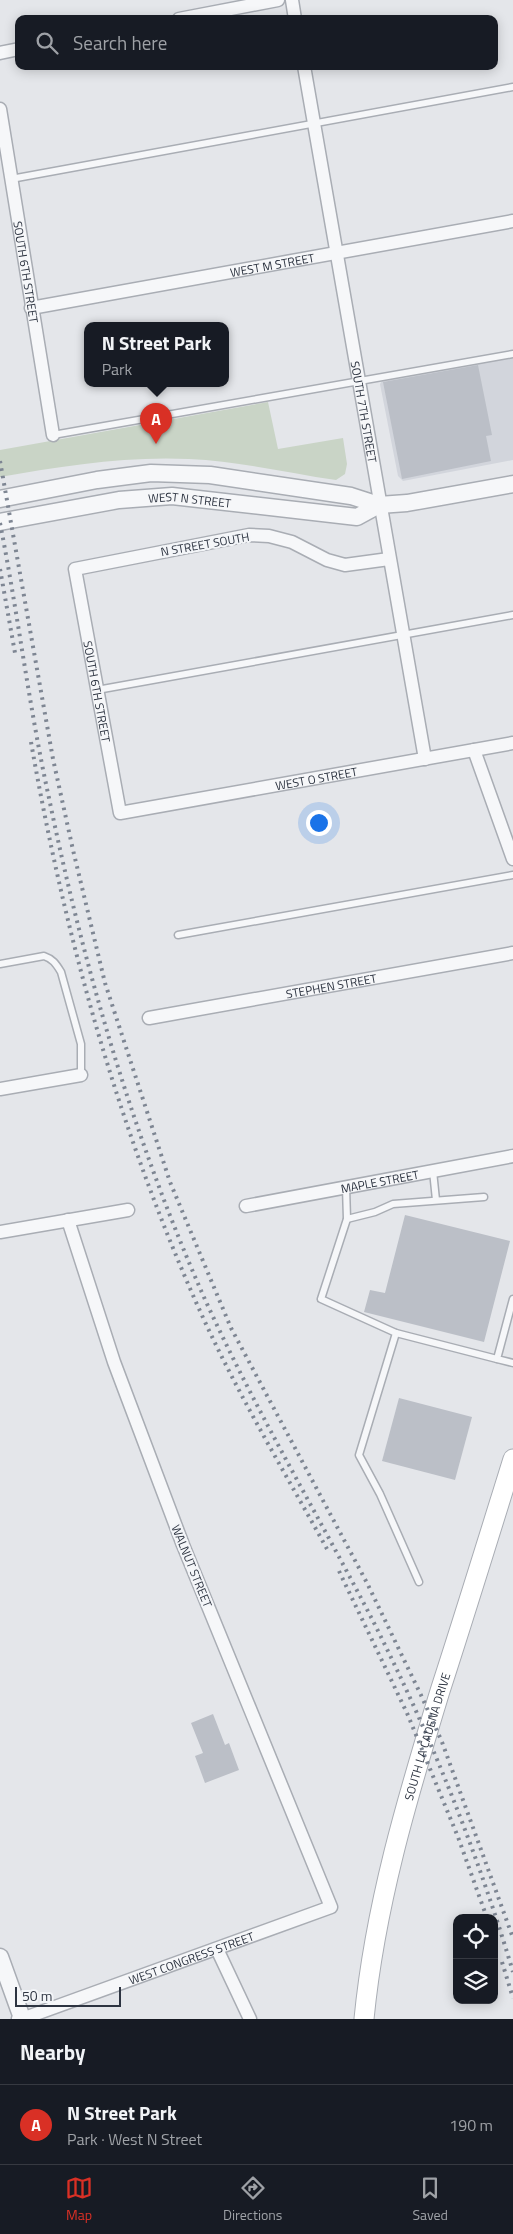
<!DOCTYPE html>
<meta charset="utf-8">
<style>
body{margin:0;font-family:"Titillium Web",sans-serif;background:#20242c;color:#f1f3f6}
.controls{position:absolute;right:15px;bottom:15px;display:grid;overflow:hidden;border-radius:10px;box-shadow:0 2px 12px #0003}
.controls button{width:45px;height:45px;display:grid;place-items:center;padding:0;border:0;border-bottom:1px solid #363941;background:#171b24;color:#f1f3f6;font:25px sans-serif}
.scale{position:absolute;left:15px;bottom:12px;width:106px;box-sizing:border-box;padding-left:5px;border:2px solid #2d3441;border-top:0;font-size:14px;line-height:18px;white-space:nowrap;color:#2d3441;-webkit-text-stroke:4px #f3f5f8;paint-order:stroke}
.you{position:absolute;left:318px;top:822px;width:18px;height:18px;margin:-12px;border:4px solid #fff;border-radius:50%;background:#1a73e8;box-shadow:0 0 0 8px #1a73e833}
.badge{display:grid;place-items:center;width:32px;height:32px;border-radius:50%;background:#d93025;color:#fff;font-size:16px;font-weight:700}
.pin{position:absolute;translate:-50% -41px;filter:drop-shadow(0 1px 2px #0008)}
.pin::after{content:'';position:absolute;top:26px;width:18px;height:15px;background:inherit;clip-path:polygon(0 0,100% 0,50% 100%)}
.popup{position:absolute;left:84px;top:322px;width:145px;height:65px;box-sizing:border-box;display:grid;place-content:center;border-radius:10px;background:#171b24;filter:drop-shadow(0 1px 4px #0005);font-size:16px;white-space:nowrap;color:#9ea1a6}
.popup b{font-size:19px;color:#f1f3f6}
.popup::after{content:'';position:absolute;left:50%;top:100%;margin-left:-10px;border:10px solid transparent;border-top-color:#171b24}
.list{margin:0;padding:0;list-style:none}
h2{display:flex;justify-content:space-between;align-items:center;height:65px;margin:0;padding:0 20px;font-size:21px}
h2 small{font-size:16px;font-weight:400;color:#9ea1a6}
.list li{display:grid;grid-template-columns:32px 1fr auto;gap:15px;align-items:center;box-sizing:border-box;height:80px;padding:0 20px;border-top:1px solid #363941}
.list b{display:block;font-size:19px;white-space:nowrap}
.list p{margin:0;font-size:16px;white-space:nowrap;color:#9ea1a6}
.list em{font-size:16px;font-style:normal;color:#9ea1a6}
.icon{flex:none;width:28px;height:28px;fill:none;stroke:currentColor;stroke-width:2;stroke-linecap:round;stroke-linejoin:round}
.map{position:relative;flex:none;width:513px;height:2019px;overflow:hidden}
.search{position:absolute;background:#171b24;box-shadow:0 2px 12px #0003;left:15px;right:15px;top:15px;height:55px;display:flex;align-items:center;gap:12px;box-sizing:border-box;padding:0 18px;border-radius:10px;color:#9ea1a6;font-size:19px}
.sheet{height:145px;background:#171b24}
nav{display:flex;justify-content:space-around;align-items:center;box-sizing:border-box;height:70px;border-top:1px solid #363941;background:#171b24;font-size:14px;color:#9ea1a6}
nav a{display:grid;justify-items:center;gap:2px}
nav .on{color:#d93025}
.map>svg:first-child{display:block}
.built{fill:#d2d5dc}
.green{fill:#c9d4c6}
.building{fill:#bbbfc7}
.lines{fill:none;stroke-linecap:round;stroke-linejoin:round}
.service-casing{stroke:#a9adb4;stroke-width:9}
.minor-casing{stroke:#a9adb4;stroke-width:15}
.tertiary-casing{stroke:#a9adb4;stroke-width:19}
.secondary-casing{stroke:#a9adb4;stroke-width:21}
.service{stroke:#f6f7f9;stroke-width:6}
.minor{stroke:#f6f7f9;stroke-width:12}
.tertiary{stroke:#f6f7f9;stroke-width:16}
.secondary{stroke:#fff;stroke-width:19}
.rail{stroke:#7e8693;stroke-width:4;stroke-dasharray:2.5 5;stroke-linecap:butt}
.labels{text-anchor:middle;dominant-baseline:central;stroke-width:4;stroke-linejoin:round;paint-order:stroke}
.street-label{font-size:12px;fill:#2d3441;stroke:#f3f5f8}
</style>
<div class="map">
<svg width="513" height="2019" viewBox="0 0 513 2019">
<rect width="100%" height="100%" fill="#e4e6ea"/>
<polygon class="built" points="513,355 513,460 403,481 398,476 380,384 384,378"/>
<path class="green" d="M268,402L278,449L343,438L347,464L345,474L336,480C288,473 238,461 189,459C126,456 62,466 0,477V450Z"/>
<g class="building">
<polygon points="478,365 492,435 486,436 491,461 402,479 383,382"/>
<polygon points="405,1215 510,1241 484,1342 364,1312 370,1290 385,1293"/>
<polygon points="399,1398 472,1417 455,1480 382,1461"/>
<polygon points="213,1714 225,1745 229,1743 239,1770 205,1783 195,1756 203,1753 191,1723"/>
</g>
<g class="lines">
<defs>
<g id="service">
<polyline points="11,179 513,87"/>
<polyline points="53,435 513,354"/>
<polyline points="97,690 513,615"/>
<polyline points="178,935 513,875"/>
<path d="M0,964L44,956C53,959 56,964 61,972L81,1044V1075"/>
<polyline points="433,1171 436,1200"/>
<polyline points="346,1187 347,1219 321,1299 396,1333 359,1455 380,1494 419,1582"/>
<polyline points="347,1219 375,1212 393,1204 484,1197"/>
<polyline points="513,1299 497,1359 513,1363"/>
<polyline points="396,1333 497,1359"/>
</g>
<g id="minor">
<polyline points="292,0 295,19"/>
<polyline points="179,19 278,0"/>
<polyline points="0,53 19,49"/>
<path id="s1" d="M304,66L425,759"/>
<path id="s2" d="M0,109L53,435"/>
<path id="s3" d="M31,308L513,221"/>
<path id="s4" d="M389,559L345,565L327,560L292,542L269,536L249,535L75,569L120,813L513,743"/>
<polyline points="474,750 513,859"/>
<path id="s5" d="M149,1018L513,953"/>
<polyline points="0,1089 81,1075"/>
<path id="s6" d="M246,1206L513,1156"/>
<polyline points="0,1232 128,1210"/>
<polyline points="217,1949 250,2019"/>
<path id="s7" d="M22,2019L331,1907L183,1545L114,1362L68,1220"/>
</g>
<g id="tertiary">
<polyline points="0,499 97,480 151,473 210,475 351,496 379,505 407,503 513,484"/>
<path id="s8" d="M0,522L119,500L172,496L357,517L379,505"/>
<polyline points="0,1957 22,2018 20,2019"/>
</g>
<g id="secondary">
<path id="s9" d="M364,2019C375,1906 407,1799 440,1691C465,1614 489,1536 513,1459"/>
</g>
</defs>
<use href="#service" class="service-casing"/>
<use href="#minor" class="minor-casing"/>
<use href="#tertiary" class="tertiary-casing"/>
<use href="#secondary" class="secondary-casing"/>
<use href="#service" class="service"/>
<use href="#minor" class="minor"/>
<use href="#tertiary" class="tertiary"/>
<use href="#secondary" class="secondary"/>
<g class="rail">
<polyline points="0,461 53,759 73,850 105,983 170,1182 231,1328 367,1583 421,1695 442,1742 513,1938"/>
<path d="M0,523C18,614 29,707 49,798C84,968 133,1136 203,1295C253,1406 316,1511 372,1619C429,1731 477,1851 513,1972"/>
<polyline points="0,569 15,653"/>
<path d="M31,742C65,937 119,1131 200,1311C237,1393 284,1471 327,1549"/>
<polyline points="339,1571 407,1713 458,1837 487,1918"/>
<polyline points="502,1962 513,1998"/>
</g>
</g>
<g class="labels">
<g class="street-label">
<text stroke="none"><textPath href="#s3" startOffset="245">WEST M STREET</textPath></text>
<text stroke="none"><textPath href="#s2" startOffset="165">SOUTH 6TH STREET</textPath></text>
<text stroke="none"><textPath href="#s1" startOffset="351">SOUTH 7TH STREET</textPath></text>
<text stroke="none"><textPath href="#s8" startOffset="192">WEST N STREET</textPath></text>
<text transform="translate(205 544) rotate(-10)">N STREET SOUTH</text>
<text stroke="none"><textPath href="#s4" startOffset="448">SOUTH 6TH STREET</textPath></text>
<text stroke="none"><textPath href="#s4" startOffset="771">WEST O STREET</textPath></text>
<text stroke="none"><textPath href="#s5" startOffset="185">STEPHEN STREET</textPath></text>
<text stroke="none"><textPath href="#s6" startOffset="136">MAPLE STREET</textPath></text>
<text transform="translate(192 1566) rotate(68)">WALNUT STREET</text>
<text stroke="none"><textPath href="#s9" startOffset="290">SOUTH LA CADENA DRIVE</textPath></text>
<text stroke="none"><textPath href="#s7" startOffset="180">WEST CONGRESS STREET</textPath></text>
</g>
</g>
</svg>
<div class="controls">
<button><svg class="icon" aria-label="locate" viewBox="0 0 24 24"><circle cx="12" cy="12" r="6"/><path d="M12 2v4M12 18v4M2 12h4M18 12h4"/></svg></button>
<button><svg class="icon" aria-label="layers" viewBox="0 0 24 24"><path d="M12 4l9 5-9 5-9-5zM3 14l9 5 9-5"/></svg></button>
</div>
<div class="scale">50 m</div>
<div class="you"></div>
<div class="pin badge" style="left:156px;top:444px">A</div>
<div class="popup"><b>N Street Park</b>Park</div>
<div class="search"><svg class="icon" aria-label="search" viewBox="0 0 24 24"><circle cx="10" cy="10" r="6"/><path d="M15 15l6 6"/></svg>Search here</div>
</div>
<section class="sheet">
<h2>Nearby<small></small></h2>
<ul class="list">
<li><span class="badge">A</span><div><b>N Street Park</b><p>Park · West N Street</p></div><em>190 m</em></li>
</ul>
</section>
<nav>
<a class="on"><svg class="icon" aria-label="map" viewBox="0 0 24 24"><path d="M3 6l6-2 6 2 6-2v14l-6 2-6-2-6 2zM9 4v14M15 6v14"/></svg>Map</a>
<a><svg class="icon" aria-label="directions" viewBox="0 0 24 24"><path d="M12 3l9 9-9 9-9-9zM9 14v-3h6M13 9l2 2-2 2"/></svg>Directions</a>
<a><svg class="icon" aria-label="saved" viewBox="0 0 24 24"><path d="M7 4h10v16l-5-4-5 4z"/></svg>Saved</a>
</nav>
